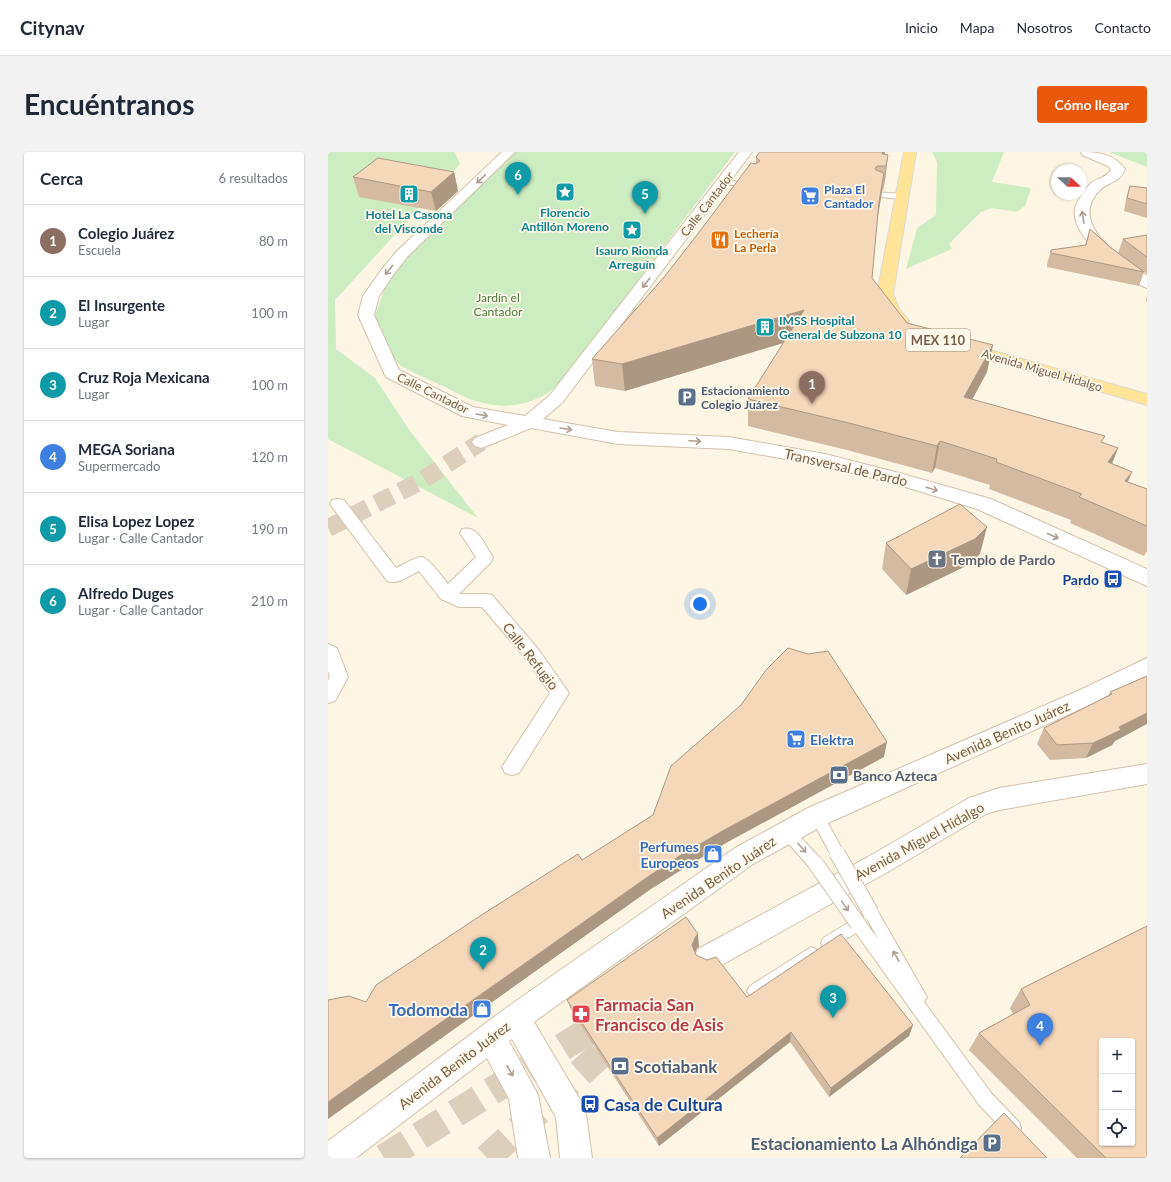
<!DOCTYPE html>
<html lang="es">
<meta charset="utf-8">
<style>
body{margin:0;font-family:Lato,sans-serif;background:#f2f2f3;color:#1f2937}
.controls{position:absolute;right:12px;bottom:12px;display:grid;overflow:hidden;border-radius:4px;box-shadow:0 1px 3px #0004}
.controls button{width:36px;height:36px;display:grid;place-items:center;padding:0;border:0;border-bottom:1px solid #e0e1e3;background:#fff;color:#1f2937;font:20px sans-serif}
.compass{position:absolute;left:723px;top:12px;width:36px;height:36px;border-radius:50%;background:#fff;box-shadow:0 1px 3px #0004;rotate:111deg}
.you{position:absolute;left:372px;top:452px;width:14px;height:14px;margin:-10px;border:3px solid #fff;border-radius:50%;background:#1a73e8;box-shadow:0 0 0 6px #1a73e833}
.badge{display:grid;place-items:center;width:26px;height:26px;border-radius:50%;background:#ea580c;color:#fff;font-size:13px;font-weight:700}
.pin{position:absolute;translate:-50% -33px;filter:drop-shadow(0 1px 2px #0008)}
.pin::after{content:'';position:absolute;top:21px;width:14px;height:12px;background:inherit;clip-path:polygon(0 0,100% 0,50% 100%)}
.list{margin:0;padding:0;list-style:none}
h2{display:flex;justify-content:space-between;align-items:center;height:52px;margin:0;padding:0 16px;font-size:17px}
h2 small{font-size:13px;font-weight:400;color:#747a83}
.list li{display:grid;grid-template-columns:26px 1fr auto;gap:12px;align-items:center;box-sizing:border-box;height:72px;padding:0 16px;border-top:1px solid #e0e1e3}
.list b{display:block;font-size:15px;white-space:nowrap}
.list p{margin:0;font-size:13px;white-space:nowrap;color:#747a83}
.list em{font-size:13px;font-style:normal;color:#747a83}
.icon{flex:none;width:22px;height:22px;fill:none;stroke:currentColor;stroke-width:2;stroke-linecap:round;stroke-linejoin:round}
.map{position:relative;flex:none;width:819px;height:1006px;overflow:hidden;border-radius:4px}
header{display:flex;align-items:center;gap:24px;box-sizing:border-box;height:56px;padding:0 20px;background:#fff;border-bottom:1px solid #e0e1e3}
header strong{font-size:19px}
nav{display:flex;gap:22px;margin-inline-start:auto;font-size:14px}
.intro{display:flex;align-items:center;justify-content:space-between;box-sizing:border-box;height:96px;padding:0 24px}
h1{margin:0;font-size:28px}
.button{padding:10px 18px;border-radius:4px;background:#ea580c;color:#fff;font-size:14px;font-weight:700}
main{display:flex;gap:24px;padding:0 24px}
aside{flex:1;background:#fff;border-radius:4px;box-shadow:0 1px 3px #0004}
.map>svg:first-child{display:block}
.green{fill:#ceecc1}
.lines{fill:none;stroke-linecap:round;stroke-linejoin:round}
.minor-tunnel-far1{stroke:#dcd0bd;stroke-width:18;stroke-dasharray:18 9;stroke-linecap:butt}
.minor-tunnel{stroke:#dcd0bd;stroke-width:28;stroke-dasharray:28 14;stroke-linecap:butt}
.service-casing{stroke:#d2c1ac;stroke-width:2}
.pedestrian-casing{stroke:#d2c1ac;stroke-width:2}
.minor-casing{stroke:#d2c1ac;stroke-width:2}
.primary-casing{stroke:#ded8d3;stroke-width:2}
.service{fill:#fff;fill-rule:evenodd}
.pedestrian{fill:#fff;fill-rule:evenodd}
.minor{fill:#fff;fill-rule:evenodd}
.primary{fill:#ffe499;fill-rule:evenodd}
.service-bridge-casing{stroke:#d2c1ac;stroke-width:17;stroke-linecap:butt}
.service-bridge{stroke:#fff;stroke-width:15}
.wall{fill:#d3baa0}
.shaded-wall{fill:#ac9782}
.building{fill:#f5d8ba;stroke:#ac9782;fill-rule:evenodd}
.oneway{stroke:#ad9e91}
.labels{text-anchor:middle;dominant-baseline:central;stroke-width:3.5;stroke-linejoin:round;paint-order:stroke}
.far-shop-label{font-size:12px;font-weight:bold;fill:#366cbe;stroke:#fff9eb;text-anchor:start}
.far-street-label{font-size:12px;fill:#775e48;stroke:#fff9eb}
.far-culture-label{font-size:12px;font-weight:bold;fill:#0d838f;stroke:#fff9eb}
.far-food-label{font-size:12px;font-weight:bold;fill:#c56008;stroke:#fff9eb;text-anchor:start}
.far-park-label{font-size:12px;fill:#4b7e3f;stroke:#fff9eb}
.far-service-label{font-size:12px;font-weight:bold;fill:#4e5e75;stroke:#fff9eb;text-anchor:start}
.shield{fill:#fff9eb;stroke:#a08c79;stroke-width:1}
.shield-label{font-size:13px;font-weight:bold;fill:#775e48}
.street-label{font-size:14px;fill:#775e48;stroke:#fff9eb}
.worship-label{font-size:14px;font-weight:bold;fill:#5b616d;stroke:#fff9eb;text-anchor:start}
.transit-label{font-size:14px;font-weight:bold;fill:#164399;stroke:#fff9eb;text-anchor:end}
.shop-label{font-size:14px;font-weight:bold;fill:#366cbe;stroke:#fff9eb;text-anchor:start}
.service-label{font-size:14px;font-weight:bold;fill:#4e5e75;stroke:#fff9eb;text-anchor:start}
.near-health-label{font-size:17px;font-weight:bold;fill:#be3a42;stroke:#fff9eb;text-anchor:start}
.near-shop-label{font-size:17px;font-weight:bold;fill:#366cbe;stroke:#fff9eb;text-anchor:end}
.near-service-label{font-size:17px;font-weight:bold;fill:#4e5e75;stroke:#fff9eb;text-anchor:start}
.near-transit-label{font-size:17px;font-weight:bold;fill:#164399;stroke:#fff9eb;text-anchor:start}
</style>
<header>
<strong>Citynav</strong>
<nav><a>Inicio</a><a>Mapa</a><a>Nosotros</a><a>Contacto</a></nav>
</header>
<div class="intro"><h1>Encuéntranos</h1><a class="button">Cómo llegar</a></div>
<main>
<aside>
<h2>Cerca<small>6 resultados</small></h2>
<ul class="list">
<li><span class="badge" style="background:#8d6e63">1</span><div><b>Colegio Juárez</b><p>Escuela</p></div><em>80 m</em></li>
<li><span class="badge" style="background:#0f9aa8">2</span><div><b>El Insurgente</b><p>Lugar</p></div><em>100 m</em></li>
<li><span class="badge" style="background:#0f9aa8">3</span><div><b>Cruz Roja Mexicana</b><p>Lugar</p></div><em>100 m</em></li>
<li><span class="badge" style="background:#3f7fe0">4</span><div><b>MEGA Soriana</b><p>Supermercado</p></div><em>120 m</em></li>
<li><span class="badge" style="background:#0f9aa8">5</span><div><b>Elisa Lopez Lopez</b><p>Lugar · Calle Cantador</p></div><em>190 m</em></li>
<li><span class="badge" style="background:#0f9aa8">6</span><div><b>Alfredo Duges</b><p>Lugar · Calle Cantador</p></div><em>210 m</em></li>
</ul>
</aside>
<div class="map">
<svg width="819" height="1006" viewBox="0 0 819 1006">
<rect width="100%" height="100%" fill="#fdf6e4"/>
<g class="green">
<polygon points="0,0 127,0 132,12 7,148 8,197 47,226 82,279 150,366 0,287"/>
<path d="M187,0H407L233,230C211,253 177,259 148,249C137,246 127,240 117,235C102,228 88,222 73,214L65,205L47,163L58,133L80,104L178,7Z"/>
<polygon points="604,0 676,0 664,30 703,36 697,54 689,60 664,56 653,60 621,92 624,97 578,117 589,76 608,63 609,10"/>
<polygon points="781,0 819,0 819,15"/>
</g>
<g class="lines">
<polyline class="minor-tunnel-far1" points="0,376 93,329 153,290"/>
<g class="minor-tunnel">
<polyline points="56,1006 283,865"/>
<polyline points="159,1006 294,883"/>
</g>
<defs>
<g id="service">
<polygon points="392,28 424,31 428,33 424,35 395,32 391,30"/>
<path d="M547,40L574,42L578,44C572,48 552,46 546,42Z"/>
<polygon points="489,658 494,660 514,697 516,701 514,705 509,707 504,705 484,668 482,664 484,660"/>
<polygon points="459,674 464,676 493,707 495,712 493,717 488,718 483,717 454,684 452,680 454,676"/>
<polygon points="543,754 548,756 596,840 599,845 596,850 664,942 691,970 693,976 691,982 685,984 679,982 652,954 528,781 500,798 495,796 493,791 495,786 530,765 535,767 550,787 536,761 538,756"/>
<polygon points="483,795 488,797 490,802 488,807 432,844 427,847 422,844 419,839 422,834"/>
</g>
<g id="pedestrian">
<path d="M10,347L16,348L68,416C75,413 86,405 94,405C101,406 115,426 120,432L148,405L132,381L134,377C149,373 156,391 163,402L165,406L163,410L131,442H158L164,443L210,497L241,541L191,621L184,623L177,621L174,615L222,541L198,507L154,455H131L113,447L91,419C81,424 70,433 59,429L2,352L4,348Z"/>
<polygon points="0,492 9,496 20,525 7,549 0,551 0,528 2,525 0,519"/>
</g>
<g id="minor">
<polygon points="174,0 187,0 79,105 65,123 51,144 46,163 71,218 145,255 197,264 222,243 411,0 424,0 234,251 215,267 290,280 401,285 497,302 575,322 663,347 819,417 819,434 649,357 571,333 497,314 401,297 290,292 203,276 159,294 153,296 147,294 144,290 147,286 180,273 134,264 58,225 56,221 30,163 35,144 54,117 69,99"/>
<path d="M753,0C770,0 786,2 797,17C793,30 780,30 772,38C738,72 795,107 819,124V136L814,134C793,119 728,78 752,46C755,41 759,35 763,31C770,26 780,25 783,17L780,14L754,3Z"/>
<polygon points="819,506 819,525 768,550 498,672 425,712 206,870 254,951 258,962 264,1006 232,1006 228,965 184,887 181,889 210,943 222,1006 190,1006 181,947 159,906 28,1006 0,1006 0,989 178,856 407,696 480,656 752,538"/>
<polygon points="819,612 819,632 671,658 658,662 558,721 390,815 380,819 370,815 366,806 370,797 540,705 641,646 671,636"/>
</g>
<g id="primary">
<path d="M576,0H588L565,142L571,157L581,169L579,172C562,177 553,156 549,142Z"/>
<polygon points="634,190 819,242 819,253 628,198 626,195 628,192"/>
</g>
</defs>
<use href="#service" class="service-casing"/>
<use href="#pedestrian" class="pedestrian-casing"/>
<use href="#minor" class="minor-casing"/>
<use href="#primary" class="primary-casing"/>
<use href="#service" class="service"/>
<use href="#pedestrian" class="pedestrian"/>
<use href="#minor" class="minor"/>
<use href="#primary" class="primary"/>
<defs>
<g id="service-bridge">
<polyline points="509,701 543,761"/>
<polyline points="488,712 530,772"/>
</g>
</defs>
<use href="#service-bridge" class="service-bridge-casing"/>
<use href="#service-bridge" class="service-bridge"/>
</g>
<g class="wall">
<polygon points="557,3 560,3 557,28 555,39 554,39 549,69 544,126 579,171 659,220 644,247 790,296 784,312 800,330 819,337 819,399 816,404 742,371 743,368 661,337 662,333 607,316 604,321 519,298 420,274 420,247 456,190 297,239 267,234 264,207 337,124 428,11 428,5"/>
<polygon points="126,20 130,39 108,59 31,45 25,25"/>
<polygon points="802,34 819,36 819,66 796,59 798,47"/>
<polygon points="762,77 782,95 790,101 795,87 819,83 819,122 816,120 811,134 719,115 719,112 723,98 757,93"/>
<polygon points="819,143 819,150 818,149"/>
<polygon points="558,391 652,402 640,413 578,443 554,417"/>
<polygon points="819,524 784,593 758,606 722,608 709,592 716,576 780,544 782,540"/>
<polygon points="371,795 369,796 367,801 368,803 419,845 585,873 581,884 501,945 462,890 331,994 244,860 239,848"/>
<polygon points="693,837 819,1006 749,1006 641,898 651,881 685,862 682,856"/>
</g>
<g class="shaded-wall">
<polygon points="555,0 557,0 554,14 553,14"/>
<polygon points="560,3 557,28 555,39 558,14"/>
<polygon points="126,20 130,39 108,59 103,40"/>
<polygon points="556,21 553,46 548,75 551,50"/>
<polygon points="476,158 475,185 297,239 294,212"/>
<polygon points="665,193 659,220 631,272 636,245"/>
<polygon points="612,289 607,316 604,321 609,294"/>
<polygon points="790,296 780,322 780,310"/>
<polygon points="804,320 793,346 797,329"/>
<polygon points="659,375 652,402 640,413 578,443 583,417"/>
<polygon points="819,561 819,572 787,589 784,593 758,606 765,591 791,575"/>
<polygon points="559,590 556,605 398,691 355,717 323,737 0,967 0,950 321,724 353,703 398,677"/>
<polygon points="370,782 371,795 369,796 365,805 364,793 368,784"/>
<polygon points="585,873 581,884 501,945 503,936"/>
<polygon points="463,880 462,890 331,994 329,986"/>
</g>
<g class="building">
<polygon points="432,0 555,0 554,2 560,3 558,14 550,14 547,16 548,18 556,21 551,50 544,126 579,171 665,193 636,245 777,284 773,290 790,296 780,310 804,320 797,329 819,337 819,374 751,345 754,342 668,310 669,307 612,289 609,294 521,271 420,247 476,158 294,212 264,207 337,124 369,83 423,11 427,12 432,9 428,5"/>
<polygon points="50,6 126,20 103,40 25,25"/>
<polygon points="802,34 819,36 819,52 799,46"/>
<polygon points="762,77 782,95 816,120 723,101 723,98 758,93"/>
<polygon points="819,83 819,105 795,87"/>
<polygon points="632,352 659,375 647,387 583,417 558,391"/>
<polygon points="460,496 480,502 500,499 559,590 398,677 353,703 321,724 0,950 0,848 21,844 38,850 48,833 155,762 250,702 254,708 325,663 343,614 413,553 438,518"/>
<polygon points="819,524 819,561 791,575 793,578 765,591 729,593 716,576 784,542 782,540"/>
<polygon points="358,765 370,782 368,784 364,793 368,803 379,808 388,805 419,845 513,782 585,873 503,936 463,880 329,986 239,848"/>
<path d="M819,774V1006H778L651,881L702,853L693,837ZM774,889H804V991H774Z"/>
<polygon points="676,961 719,1006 632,1006"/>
</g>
<defs><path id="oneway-shaft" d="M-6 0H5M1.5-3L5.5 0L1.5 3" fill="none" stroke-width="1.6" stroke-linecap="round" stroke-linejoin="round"/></defs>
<g class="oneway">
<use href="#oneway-shaft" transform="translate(153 27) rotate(136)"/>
<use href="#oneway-shaft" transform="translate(755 65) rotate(-98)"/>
<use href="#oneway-shaft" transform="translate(61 118) rotate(129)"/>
<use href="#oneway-shaft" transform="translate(318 131) rotate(128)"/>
<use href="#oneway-shaft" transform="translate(154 263) rotate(10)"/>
<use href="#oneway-shaft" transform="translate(238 277) rotate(9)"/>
<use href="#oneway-shaft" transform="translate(367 289) rotate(3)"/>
<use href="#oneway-shaft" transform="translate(604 337) rotate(17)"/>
<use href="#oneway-shaft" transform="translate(725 384) rotate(24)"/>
<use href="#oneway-shaft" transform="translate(474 696) rotate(48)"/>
<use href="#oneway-shaft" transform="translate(517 754) rotate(55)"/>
<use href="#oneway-shaft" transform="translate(568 804) rotate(-120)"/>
<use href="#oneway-shaft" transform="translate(182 919) rotate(61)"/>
</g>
<defs>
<symbol id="sight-square" viewBox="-11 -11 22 22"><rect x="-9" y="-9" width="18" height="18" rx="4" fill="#0f9aa8" stroke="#fff9eb"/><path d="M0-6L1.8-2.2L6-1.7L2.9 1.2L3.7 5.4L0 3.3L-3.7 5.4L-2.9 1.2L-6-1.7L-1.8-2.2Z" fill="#fff"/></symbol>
<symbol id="building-square" viewBox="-11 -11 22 22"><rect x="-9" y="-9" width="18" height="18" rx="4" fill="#0f9aa8" stroke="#fff9eb"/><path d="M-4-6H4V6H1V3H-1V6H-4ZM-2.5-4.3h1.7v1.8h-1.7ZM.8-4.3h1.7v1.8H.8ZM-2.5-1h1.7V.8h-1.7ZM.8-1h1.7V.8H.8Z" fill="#fff"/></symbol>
<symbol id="supermarket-square" viewBox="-11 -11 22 22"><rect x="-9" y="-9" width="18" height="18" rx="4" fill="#3f7fe0" stroke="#fff9eb"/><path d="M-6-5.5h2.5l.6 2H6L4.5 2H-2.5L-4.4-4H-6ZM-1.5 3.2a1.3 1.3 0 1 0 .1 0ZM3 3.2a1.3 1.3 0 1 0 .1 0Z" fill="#fff"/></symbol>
<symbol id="restaurant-square" viewBox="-11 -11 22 22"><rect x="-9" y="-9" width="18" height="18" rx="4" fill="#e8710a" stroke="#fff9eb"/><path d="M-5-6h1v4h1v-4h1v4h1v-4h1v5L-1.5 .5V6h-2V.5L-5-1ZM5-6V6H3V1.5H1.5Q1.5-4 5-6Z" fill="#fff"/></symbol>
<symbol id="parking-square" viewBox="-11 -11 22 22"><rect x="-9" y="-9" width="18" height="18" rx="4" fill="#5c6f8a" stroke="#fff9eb"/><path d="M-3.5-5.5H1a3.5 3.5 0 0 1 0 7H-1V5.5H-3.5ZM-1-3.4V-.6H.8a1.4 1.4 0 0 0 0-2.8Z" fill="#fff"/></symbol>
<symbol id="church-square" viewBox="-11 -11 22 22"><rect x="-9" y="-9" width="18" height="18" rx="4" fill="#6b7280" stroke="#fff9eb"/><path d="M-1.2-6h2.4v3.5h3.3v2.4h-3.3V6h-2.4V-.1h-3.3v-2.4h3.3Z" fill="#fff"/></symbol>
<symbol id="bus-square" viewBox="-11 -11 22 22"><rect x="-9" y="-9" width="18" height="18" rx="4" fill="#1a4fb4" stroke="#fff9eb"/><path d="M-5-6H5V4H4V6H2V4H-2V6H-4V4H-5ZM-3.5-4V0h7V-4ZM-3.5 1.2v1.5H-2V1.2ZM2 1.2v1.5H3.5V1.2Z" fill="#fff"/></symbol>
<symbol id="bank-square" viewBox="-11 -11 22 22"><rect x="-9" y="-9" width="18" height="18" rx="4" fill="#5c6f8a" stroke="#fff9eb"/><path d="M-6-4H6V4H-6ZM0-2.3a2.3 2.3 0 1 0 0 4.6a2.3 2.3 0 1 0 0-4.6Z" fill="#fff"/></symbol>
<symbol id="shop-square" viewBox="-11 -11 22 22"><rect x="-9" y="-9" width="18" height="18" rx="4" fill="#3f7fe0" stroke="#fff9eb"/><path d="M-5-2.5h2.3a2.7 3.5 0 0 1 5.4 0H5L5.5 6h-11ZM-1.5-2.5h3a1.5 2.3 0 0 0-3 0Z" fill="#fff"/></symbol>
<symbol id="pharmacy-square" viewBox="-11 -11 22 22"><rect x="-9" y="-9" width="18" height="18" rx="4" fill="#e0444e" stroke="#fff9eb"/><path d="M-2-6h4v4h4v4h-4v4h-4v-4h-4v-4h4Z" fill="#fff"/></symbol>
</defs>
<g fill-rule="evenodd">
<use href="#sight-square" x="226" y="29" width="22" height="22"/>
<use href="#building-square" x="70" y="31" width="22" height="22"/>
<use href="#supermarket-square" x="471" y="33" width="22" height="22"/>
<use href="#sight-square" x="293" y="67" width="22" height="22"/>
<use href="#restaurant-square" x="381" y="77" width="22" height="22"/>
<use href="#building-square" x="426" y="164" width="22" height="22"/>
<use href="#parking-square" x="348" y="234" width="22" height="22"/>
<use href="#church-square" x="598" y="396" width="22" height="22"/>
<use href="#bus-square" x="774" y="416" width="22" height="22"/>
<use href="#supermarket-square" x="457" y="576" width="22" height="22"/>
<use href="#bank-square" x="500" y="612" width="22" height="22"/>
<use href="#shop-square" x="374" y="691" width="22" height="22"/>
<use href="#shop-square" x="143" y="846" width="22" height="22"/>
<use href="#pharmacy-square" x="242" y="851" width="22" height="22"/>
<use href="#bank-square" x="281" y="903" width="22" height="22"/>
<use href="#bus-square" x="251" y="941" width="22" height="22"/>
<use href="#parking-square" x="653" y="980" width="22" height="22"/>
</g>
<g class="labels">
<g class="far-shop-label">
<text x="496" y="37">Plaza El<tspan x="496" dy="14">Cantador</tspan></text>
</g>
<g class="far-street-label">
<text transform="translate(379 52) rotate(-52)">Calle Cantador</text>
<text transform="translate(714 218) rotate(16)">Avenida Miguel Hidalgo</text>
<text transform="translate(105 241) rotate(26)">Calle Cantador</text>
</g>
<g class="far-culture-label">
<text x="237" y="60">Florencio<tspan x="237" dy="14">Antillón Moreno</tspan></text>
<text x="81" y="62">Hotel La Casona<tspan x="81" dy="14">del Visconde</tspan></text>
<text x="304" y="98">Isauro Rionda<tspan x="304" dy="14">Arreguín</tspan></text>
<text x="451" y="168" text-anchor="start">IMSS Hospital<tspan x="451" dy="14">General de Subzona 10</tspan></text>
</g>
<g class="far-food-label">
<text x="406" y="81">Lechería<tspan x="406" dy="14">La Perla</tspan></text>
</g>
<g class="far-park-label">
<text x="170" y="145">Jardín el<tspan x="170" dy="14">Cantador</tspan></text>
</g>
<g class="far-service-label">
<text x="373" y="238">Estacionamiento<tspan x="373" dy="14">Colegio Juárez</tspan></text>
</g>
<rect class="shield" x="578" y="177" width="64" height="22" rx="3"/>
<g class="shield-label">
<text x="610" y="188">MEX 110</text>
</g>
<g class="street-label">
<text transform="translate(518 315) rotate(13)">Transversal de Pardo</text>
<text transform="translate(203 504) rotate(52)">Calle Refugio</text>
<text transform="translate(679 580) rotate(-24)">Avenida Benito Juárez</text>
<text transform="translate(591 689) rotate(-29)">Avenida Miguel Hidalgo</text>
<text transform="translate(390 725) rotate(-34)">Avenida Benito Juárez</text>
<text transform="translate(126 913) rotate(-37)">Avenida Benito Juárez</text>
</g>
<g class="worship-label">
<text x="623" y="407">Templo de Pardo</text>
</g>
<g class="transit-label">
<text x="771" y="427">Pardo</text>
</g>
<g class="shop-label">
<text x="482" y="587">Elektra</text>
<text x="371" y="694" text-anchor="end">Perfumes<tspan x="371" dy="16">Europeos</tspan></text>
</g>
<g class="service-label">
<text x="525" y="623">Banco Azteca</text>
</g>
<g class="near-health-label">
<text x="267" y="852">Farmacia San<tspan x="267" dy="20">Francisco de Asis</tspan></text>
</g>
<g class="near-shop-label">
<text x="140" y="857">Todomoda</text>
</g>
<g class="near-service-label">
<text x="306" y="914">Scotiabank</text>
<text x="650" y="991" text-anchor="end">Estacionamiento La Alhóndiga</text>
</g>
<g class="near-transit-label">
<text x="276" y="952">Casa de Cultura</text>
</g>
</g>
</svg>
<div class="controls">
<button>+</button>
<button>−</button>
<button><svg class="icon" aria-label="locate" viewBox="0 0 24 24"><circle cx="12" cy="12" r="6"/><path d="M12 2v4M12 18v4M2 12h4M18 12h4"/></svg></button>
</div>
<svg class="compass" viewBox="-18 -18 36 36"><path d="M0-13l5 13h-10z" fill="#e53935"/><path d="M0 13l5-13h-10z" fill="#747a83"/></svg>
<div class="you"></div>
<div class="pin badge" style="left:484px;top:252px;background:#8d6e63">1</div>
<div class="pin badge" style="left:155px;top:818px;background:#0f9aa8">2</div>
<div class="pin badge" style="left:505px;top:866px;background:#0f9aa8">3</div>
<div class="pin badge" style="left:712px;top:894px;background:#3f7fe0">4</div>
<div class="pin badge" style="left:317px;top:62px;background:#0f9aa8">5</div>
<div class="pin badge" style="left:190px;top:43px;background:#0f9aa8">6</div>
</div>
</main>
